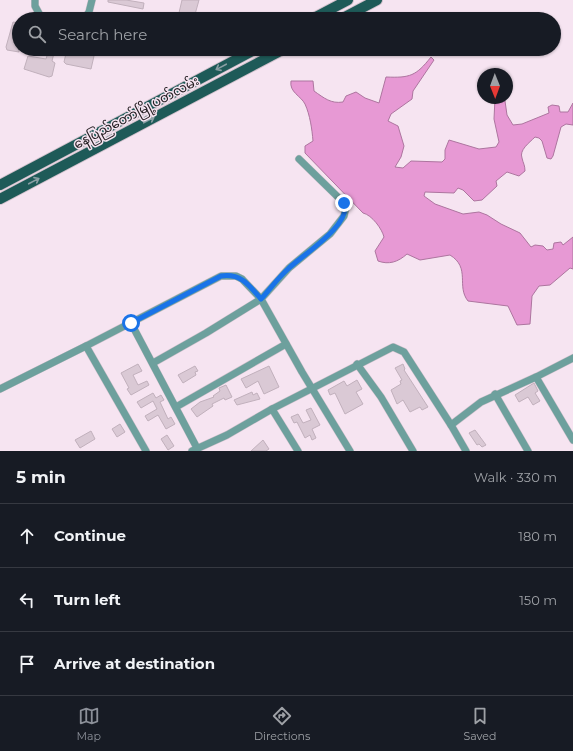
<!DOCTYPE html>
<meta charset="utf-8">
<style>
body{margin:0;font-family:Montserrat,"Noto Sans Myanmar",sans-serif;background:#20242c;color:#f1f3f6}
.compass{position:absolute;left:477px;top:68px;width:36px;height:36px;border-radius:50%;background:#171b24;box-shadow:0 1px 3px #0004;rotate:179deg}
.stop{position:absolute;width:12px;height:12px;margin:-9px;border:3px solid #1a73e8;border-radius:50%;background:#fff}
.stop.end{background:#1a73e8;border-color:#fff;box-shadow:0 1px 4px #0008}
.list{margin:0;padding:0;list-style:none}
h2{display:flex;justify-content:space-between;align-items:center;height:52px;margin:0;padding:0 16px;font-size:17px}
h2 small{font-size:13px;font-weight:400;color:#9ea1a6}
.list li{display:grid;grid-template-columns:26px 1fr auto;gap:12px;align-items:center;box-sizing:border-box;height:64px;padding:0 16px;border-top:1px solid #363941}
.list b{display:block;font-size:15px;white-space:nowrap}
.list em{font-size:13px;font-style:normal;color:#9ea1a6}
.icon{flex:none;width:22px;height:22px;fill:none;stroke:currentColor;stroke-width:2;stroke-linecap:round;stroke-linejoin:round}
.map{position:relative;flex:none;width:573px;height:451px;overflow:hidden}
.search{position:absolute;background:#171b24;box-shadow:0 1px 3px #0004;left:12px;right:12px;top:12px;height:44px;display:flex;align-items:center;gap:10px;box-sizing:border-box;padding:0 14px;border-radius:22px;color:#9ea1a6;font-size:15px}
.sheet{height:244px;background:#171b24}
nav{display:flex;justify-content:space-around;align-items:center;box-sizing:border-box;height:56px;border-top:1px solid #363941;background:#171b24;font-size:11px;color:#9ea1a6}
nav a{display:grid;justify-items:center;gap:2px}
nav .on{color:#8c9099}
.map>svg:first-child{display:block}
.water{fill:#e799d4;stroke:#ad759f}
.building{fill:#dac9d5;stroke:#c1b0bc}
.lines{fill:none;stroke-linecap:round;stroke-linejoin:round}
.minor-casing{stroke:#d1c1cc;stroke-width:8}
.primary-casing{stroke:#d1c1cc;stroke-width:12}
.minor{stroke:#6da09d;stroke-width:7}
.primary{stroke:#1e5a58;stroke-width:10}
.oneway{stroke:#8a9fa4}
.route{stroke:#1a73e8;stroke-width:5}
.labels{text-anchor:middle;dominant-baseline:central;stroke-width:3;stroke-linejoin:round;paint-order:stroke}
.street-label{font-size:13px;fill:#262024;stroke:#f6e4f1}
</style>
<div class="map">
<svg width="573" height="451" viewBox="0 0 573 451">
<rect width="100%" height="100%" fill="#f6e4f1"/>
<path class="water" d="M431,57L434,60L413,91L412,99L391,114L388,121L398,126L404,146L401,157L395,167L403,168L411,161L442,162L445,159V150L449,140L479,149L496,147L499,142L494,119L495,98H501L505,101L507,115L513,125L522,124L549,113L548,107L552,105L559,106L560,112H568L573,103V125L566,124L561,127L553,156L551,159L547,158L542,141L539,138L535,137C529,143 519,150 522,158C523,163 525,165 525,171L519,176L507,172L496,181L497,186L482,200L474,201L463,190L458,188L454,193L425,192L424,196L435,204L463,214L479,212L487,215L501,224L520,233L531,247L535,245L543,246L547,250L553,249L554,243L561,242L563,245L573,237V269L570,268L550,285L539,286L532,296L530,324L517,325L508,306L468,301C456,286 471,268 450,255L420,260L407,254C398,262 389,265 378,261L375,251L384,237C382,229 372,215 363,213L305,153V146L313,141C312,129 310,115 305,104C301,96 289,92 291,81H313L314,91C324,98 331,104 343,102L346,96L356,92L365,98L379,103L386,77C410,78 416,76 431,57Z"/>
<g class="building">
<polygon points="108,0 126,0 144,3 143,9 108,2"/>
<polygon points="182,0 199,0 194,18 178,17"/>
<polygon points="104,13 123,17 123,19 102,19"/>
<polygon points="13,22 19,23 19,52 7,50 6,47"/>
<polygon points="49,49 55,49 52,61 55,63 52,76 49,77 24,69 28,56 46,59"/>
<polygon points="67,49 92,54 92,55 94,56 91,69 66,64 64,62"/>
<polygon points="138,364 142,371 133,375 138,385 147,381 149,385 131,395 127,389 129,388 121,373"/>
<polygon points="403,364 405,369 404,370 428,407 422,410 420,407 410,412 403,400 397,404 391,390 401,384 400,381 402,380 395,368"/>
<polygon points="195,366 198,371 195,372 196,375 183,383 178,375"/>
<polygon points="269,366 279,387 264,394 258,381 246,388 241,379"/>
<polygon points="357,380 362,389 356,392 363,404 345,414 335,393 330,395 328,390 344,381 347,386"/>
<polygon points="534,383 538,391 535,393 540,401 533,405 528,397 519,402 515,395"/>
<polygon points="226,385 232,397 225,400 224,398 212,404 213,406 197,417 191,409 200,402 214,397 213,396 220,391 219,388"/>
<polygon points="252,392 253,395 257,393 260,399 237,405 234,400"/>
<polygon points="153,393 156,398 161,395 164,400 160,402 168,419 171,417 175,424 166,429 158,415 148,421 145,416 157,409 153,401 141,408 137,402"/>
<polygon points="311,408 320,425 312,429 316,438 312,440 310,435 305,438 297,422 294,423 291,417 298,414 303,423 311,420 306,410"/>
<polygon points="120,424 125,432 117,437 112,429"/>
<polygon points="475,430 486,445 482,447 479,444 477,445 469,433"/>
<polygon points="91,431 95,439 80,448 75,440"/>
<polygon points="167,435 174,446 168,450 161,439"/>
<polygon points="263,440 269,449 266,451 251,451"/>
</g>
<g class="lines">
<defs>
<g id="minor">
<polyline points="35,0 35,6 42,19"/>
<polyline points="84,19 89,12 92,0"/>
<polyline points="131,323 197,448"/>
<polyline points="86,346 221,276 236,276 242,279 261,299 302,372 350,451"/>
<polyline points="153,363 206,333 261,299 289,268 330,234 344,216 346,207 344,203 299,159"/>
<polyline points="357,364 381,397 413,451"/>
<polyline points="536,377 573,358"/>
<polyline points="0,389 86,346 146,451"/>
<polyline points="495,394 528,451"/>
<polyline points="176,407 286,344"/>
<polyline points="272,409 298,451"/>
<polyline points="451,425 481,402 536,377 573,440"/>
<polyline points="192,451 227,435 272,409 393,347 404,352 451,425 466,451"/>
</g>
<g id="primary">
<polyline points="312,19 348,0"/>
<polyline points="341,19 377,0"/>
<polyline points="0,185 256,49"/>
<polyline points="0,199 284,49"/>
</g>
</defs>
<use href="#minor" class="minor-casing"/>
<use href="#primary" class="primary-casing"/>
<use href="#minor" class="minor"/>
<use href="#primary" class="primary"/>
</g>
<defs><path id="oneway-shaft" d="M-6 0H5M1.5-3L5.5 0L1.5 3" fill="none" stroke-width="1.6" stroke-linecap="round" stroke-linejoin="round"/></defs>
<g class="oneway">
<use href="#oneway-shaft" transform="translate(221 67) rotate(152)"/>
<use href="#oneway-shaft" transform="translate(149 120) rotate(-28)"/>
<use href="#oneway-shaft" transform="translate(34 181) rotate(-28)"/>
</g>
<g class="lines">
<path class="route" d="M131,323L221,276C241,273 249,285 261,299C270,289 278,278 288,269C301,256 353,224 344,203"/>
</g>
<g class="labels">
<g class="street-label">
<text transform="translate(136 112) rotate(-28)">နေပြည်တော်မြို့ပတ်လမ်း</text>
</g>
</g>
</svg>
<svg class="compass" viewBox="-18 -18 36 36"><path d="M0-13l5 13h-10z" fill="#e53935"/><path d="M0 13l5-13h-10z" fill="#9ea1a6"/></svg>
<div class="stop" style="left:131px;top:323px"></div>
<div class="stop end" style="left:344px;top:203px"></div>
<div class="search"><svg class="icon" aria-label="search" viewBox="0 0 24 24"><circle cx="10" cy="10" r="6"/><path d="M15 15l6 6"/></svg>Search here</div>
</div>
<section class="sheet">
<h2>5 min<small>Walk · 330 m</small></h2>
<ul class="list">
<li><svg class="icon" aria-label="ahead" viewBox="0 0 24 24"><path d="M12 20V5M6 11l6-6 6 6"/></svg><div><b>Continue</b></div><em>180 m</em></li>
<li><svg class="icon" aria-label="left" viewBox="0 0 24 24"><path d="M17 20v-9H6M10 6l-5 5 5 5"/></svg><div><b>Turn left</b></div><em>150 m</em></li>
<li><svg class="icon" aria-label="arrive" viewBox="0 0 24 24"><path d="M6 21V4h12l-3 4 3 4H6"/></svg><div><b>Arrive at destination</b></div></li>
</ul>
</section>
<nav>
<a class="on"><svg class="icon" aria-label="map" viewBox="0 0 24 24"><path d="M3 6l6-2 6 2 6-2v14l-6 2-6-2-6 2zM9 4v14M15 6v14"/></svg>Map</a>
<a><svg class="icon" aria-label="directions" viewBox="0 0 24 24"><path d="M12 3l9 9-9 9-9-9zM9 14v-3h6M13 9l2 2-2 2"/></svg>Directions</a>
<a><svg class="icon" aria-label="saved" viewBox="0 0 24 24"><path d="M7 4h10v16l-5-4-5 4z"/></svg>Saved</a>
</nav>
